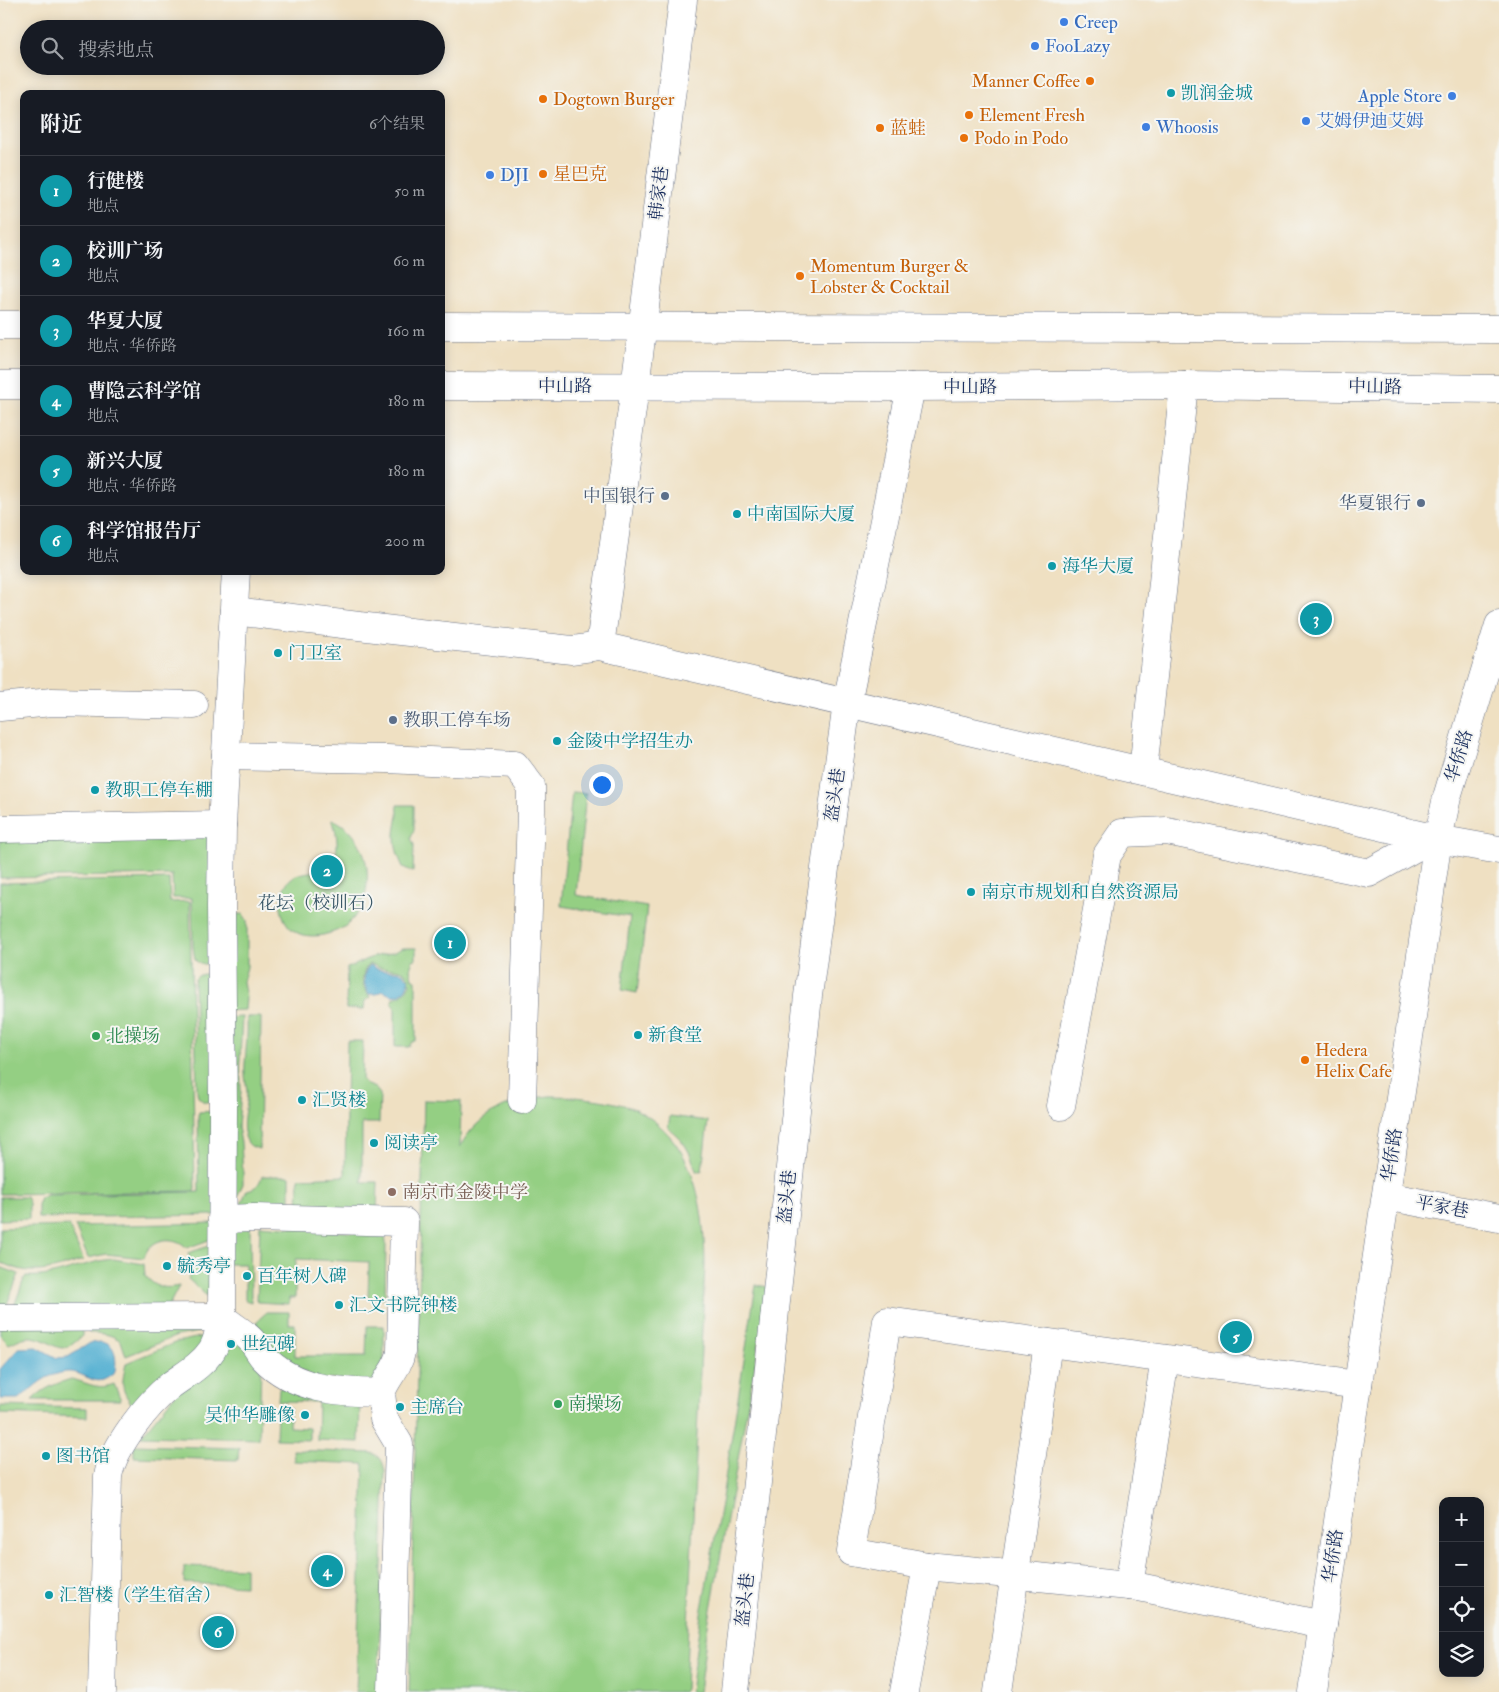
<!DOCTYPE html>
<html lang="zh">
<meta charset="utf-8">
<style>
body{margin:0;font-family:"IM FELL Double Pica","Noto Serif SC",serif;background:#20242c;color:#f1f3f6}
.controls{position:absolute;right:15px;bottom:15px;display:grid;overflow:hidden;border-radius:10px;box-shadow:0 2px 12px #0003}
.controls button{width:45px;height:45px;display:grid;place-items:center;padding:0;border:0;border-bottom:1px solid #363941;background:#171b24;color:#f1f3f6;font:25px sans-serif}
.you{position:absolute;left:601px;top:784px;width:18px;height:18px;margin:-12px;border:4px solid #fff;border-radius:50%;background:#1a73e8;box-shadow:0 0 0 8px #1a73e833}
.badge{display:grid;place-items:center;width:32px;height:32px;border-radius:50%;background:#d690ce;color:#fff;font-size:16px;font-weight:700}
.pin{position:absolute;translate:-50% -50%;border:2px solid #fff;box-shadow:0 1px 5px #0006}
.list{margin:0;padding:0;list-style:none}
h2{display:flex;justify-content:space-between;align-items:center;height:65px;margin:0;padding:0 20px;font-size:21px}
h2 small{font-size:16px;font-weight:400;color:#9ea1a6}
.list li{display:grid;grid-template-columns:32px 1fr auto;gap:15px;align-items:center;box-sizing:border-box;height:70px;padding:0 20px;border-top:1px solid #363941}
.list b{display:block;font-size:19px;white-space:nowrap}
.list p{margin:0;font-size:16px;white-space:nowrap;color:#9ea1a6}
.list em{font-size:16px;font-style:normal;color:#9ea1a6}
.icon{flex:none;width:28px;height:28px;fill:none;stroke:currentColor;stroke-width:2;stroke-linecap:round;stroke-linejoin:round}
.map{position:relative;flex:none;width:1499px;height:1692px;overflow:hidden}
.search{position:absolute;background:#171b24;box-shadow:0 2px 12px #0003;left:20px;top:20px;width:425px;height:55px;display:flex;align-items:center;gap:12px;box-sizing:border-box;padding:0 18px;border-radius:28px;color:#9ea1a6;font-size:19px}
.panel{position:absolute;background:#171b24;box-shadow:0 2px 12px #0003;left:20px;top:90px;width:425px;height:485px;border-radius:10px}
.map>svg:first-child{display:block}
.green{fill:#94cf83;stroke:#587f70}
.water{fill:#54b0d2;stroke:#387098}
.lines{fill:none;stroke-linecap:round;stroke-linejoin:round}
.minor-casing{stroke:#656d81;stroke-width:29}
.major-casing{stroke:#656d81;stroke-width:29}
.minor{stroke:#fff;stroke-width:28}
.major{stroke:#fff;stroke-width:28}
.shop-dot{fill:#3f7fe0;stroke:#f6f6f2;stroke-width:2}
.food-dot{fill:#e8710a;stroke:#f6f6f2;stroke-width:2}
.culture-dot{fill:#0f9aa8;stroke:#f6f6f2;stroke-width:2}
.service-dot{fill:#5c6f8a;stroke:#f6f6f2;stroke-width:2}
.leisure-dot{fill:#2e9e5b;stroke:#f6f6f2;stroke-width:2}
.education-dot{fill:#8d6e63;stroke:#f6f6f2;stroke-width:2}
.labels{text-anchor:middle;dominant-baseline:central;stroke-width:4;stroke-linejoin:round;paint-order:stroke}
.shop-label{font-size:18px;fill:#366cbe;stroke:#f6f6f2;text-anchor:start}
.food-label{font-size:18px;fill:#c56008;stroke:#f6f6f2;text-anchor:start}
.culture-label{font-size:18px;fill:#0d838f;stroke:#f6f6f2;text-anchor:start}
.street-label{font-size:18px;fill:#1b2f5e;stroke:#f6f6f2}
.service-label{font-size:18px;fill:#4e5e75;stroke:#f6f6f2;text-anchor:end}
.park-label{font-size:18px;fill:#395767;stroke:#f6f6f2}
.leisure-label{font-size:18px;fill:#27864d;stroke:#f6f6f2;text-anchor:start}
.education-label{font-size:18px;fill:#785e54;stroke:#f6f6f2;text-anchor:start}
</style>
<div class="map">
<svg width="1499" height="1692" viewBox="0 0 1499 1692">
<rect width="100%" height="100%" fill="#f6f6f2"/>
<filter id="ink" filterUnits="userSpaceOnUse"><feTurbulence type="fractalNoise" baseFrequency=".02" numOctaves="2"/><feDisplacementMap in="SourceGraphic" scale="10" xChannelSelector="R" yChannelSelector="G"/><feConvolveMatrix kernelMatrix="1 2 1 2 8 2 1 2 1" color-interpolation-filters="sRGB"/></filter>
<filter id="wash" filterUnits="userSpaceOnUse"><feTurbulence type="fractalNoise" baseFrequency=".0096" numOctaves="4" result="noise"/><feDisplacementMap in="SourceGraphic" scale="20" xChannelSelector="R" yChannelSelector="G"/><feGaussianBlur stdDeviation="1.12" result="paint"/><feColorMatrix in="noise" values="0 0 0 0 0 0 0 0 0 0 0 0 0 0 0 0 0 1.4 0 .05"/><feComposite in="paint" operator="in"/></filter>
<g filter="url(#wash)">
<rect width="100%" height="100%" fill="#efe0c2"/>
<g class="green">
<polygon points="572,792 586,793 576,895 647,907 637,993 622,990 630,917 561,906"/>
<path d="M397,805H414V830L411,838L414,845L413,872L403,867C398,857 395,847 395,836C395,825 400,816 397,805Z"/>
<path d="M332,819C371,835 379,892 350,922C344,929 332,933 323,935C314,937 301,936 294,931C277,919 276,889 293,877C300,872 310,873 318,870C342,864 339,838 332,819Z"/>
<polygon points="209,834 217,964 200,964 195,960 193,947 192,898 173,898 172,875 0,878 0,836"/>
<polygon points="169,879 170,902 190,901 195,1191 0,1194 0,883"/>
<polygon points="243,914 247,920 247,967 243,982 246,997 245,1010 224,1011 225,915"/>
<path d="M402,948H416V959L413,960L410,969L412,978L416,980V1040L411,1043L409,1047H395V1009L392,1001L393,998C403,996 406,991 410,983C408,966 393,970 380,968C377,967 373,964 369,964C360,975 361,986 370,997L365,1001L364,1009H346L347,968C356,966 362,960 370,958C381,954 392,955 402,948Z"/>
<path d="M216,974L218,1102H204L198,1097L197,1091L194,982C197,972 207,974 216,974Z"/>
<polygon points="242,1017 240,1058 241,1091 238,1127 241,1143 243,1174 243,1184 235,1201 227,1018"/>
<path d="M247,1017H261L259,1149C253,1147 249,1146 247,1141C239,1126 247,1107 247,1091C246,1082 244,1073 245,1064C246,1048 248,1033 247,1017Z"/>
<polygon points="347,1041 363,1041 362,1079 367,1085 375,1088 380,1094 379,1123 362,1123 362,1182 378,1182 377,1215 298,1214 299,1178 345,1176"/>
<path d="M550,1096C573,1096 616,1100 637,1110C695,1141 704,1204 705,1264L685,1689L683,1692H409L424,1100L461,1101L460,1147C477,1113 514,1099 550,1096Z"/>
<polygon points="218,1111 217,1215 38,1218 38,1203 40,1198 47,1195 199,1192 198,1115 199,1112"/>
<path d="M670,1116L708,1121L702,1171H696C690,1151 685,1141 668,1128Z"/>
<path d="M262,1176H290V1214L236,1210L241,1204L247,1190C256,1188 259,1185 262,1176Z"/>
<polygon points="0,1197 26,1197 29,1203 29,1219 0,1220"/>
<path d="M218,1223L217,1237L187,1248C174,1234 149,1238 144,1258L106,1254L88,1258L75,1226Z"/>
<polygon points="227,1224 250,1224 251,1302 245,1300 245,1264 227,1264"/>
<polygon points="260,1225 385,1235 386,1242 385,1299 368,1298 369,1262 296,1259 295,1298 289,1298 289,1304 257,1302"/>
<path d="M69,1226L83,1260C52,1270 32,1278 0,1262V1228Z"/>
<polygon points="218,1243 219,1307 188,1279 192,1267 188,1253"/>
<path d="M114,1259L144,1264L145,1275C155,1288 164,1289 179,1286L166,1311L13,1309L24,1279L26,1276C57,1279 84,1261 114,1259Z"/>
<polygon points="0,1267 19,1274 5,1309 0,1312"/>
<polygon points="756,1285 769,1287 707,1631 699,1692 690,1692 701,1614 722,1498"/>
<polygon points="267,1312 289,1312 289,1324 295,1324 295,1356 366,1356 367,1326 384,1326 384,1362 376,1381 316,1379 257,1343 257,1321"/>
<path d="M0,1323H82V1336C57,1360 58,1341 32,1337C24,1336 16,1341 9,1344L0,1335Z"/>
<path d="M90,1323L210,1330L177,1336L126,1356L121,1341C111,1334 102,1333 89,1333Z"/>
<path d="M210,1335L200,1353L135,1408C119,1389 122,1384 126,1363L177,1342Z"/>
<polygon points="240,1338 261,1365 259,1439 141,1436 220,1340"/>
<path d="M71,1379C87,1382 97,1391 114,1384L121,1400H32C44,1388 55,1384 71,1379Z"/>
<polygon points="279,1388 307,1389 360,1398 359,1442 317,1440 318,1402 278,1401"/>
<polygon points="0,1406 87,1408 87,1417 0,1414"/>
<polygon points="277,1408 290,1408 289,1427 309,1428 309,1440 276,1439"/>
<polygon points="134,1445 239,1448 238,1460 134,1457"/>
<path d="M293,1450L372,1453C382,1457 383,1462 385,1472L378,1692H356L364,1464L294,1461Z"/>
<polygon points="184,1566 245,1568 245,1586 184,1583"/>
</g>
<g class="water">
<path d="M370,965C372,966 375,968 377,969C388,974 402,966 409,980C405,994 397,1000 383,991L376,994H369C363,985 362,973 370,965Z"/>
<path d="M100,1342C116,1343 117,1359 115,1372C98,1388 93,1378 76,1373C70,1371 63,1372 57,1374C40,1378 32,1390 18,1399H0V1369L19,1348L37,1347L57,1358L68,1357L90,1343Z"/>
</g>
</g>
<g filter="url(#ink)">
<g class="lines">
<defs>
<g id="minor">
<polyline points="683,0 635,387 600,646 1432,838 1499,850"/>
<path d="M236,571L222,825L221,906L223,1106L222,1317C231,1326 244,1332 252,1341C256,1346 259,1352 263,1357C294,1390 339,1392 381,1393L384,1419L399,1444L392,1692"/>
<polyline points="234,611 392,630 572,650 600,646"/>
<polyline points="0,707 52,702 194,705"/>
<polyline points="226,756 387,759 515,765 531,786 531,811 522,1100"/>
<polyline points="1143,771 1184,385"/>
<polyline points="0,829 222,825"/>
<polyline points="1061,1106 1107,855 1122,833 1167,831 1369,873 1432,838"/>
<polyline points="1386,1196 1499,1218"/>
<path d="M222,1219L254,1218L404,1222L401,1352C399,1367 386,1378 381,1393"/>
<path d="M0,1318L222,1317C219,1328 219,1339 212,1350C202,1365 186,1374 171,1385C147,1404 114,1446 108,1476L102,1692"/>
<polyline points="927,1566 1139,1587 1323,1625"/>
<polyline points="1129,1586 1165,1359"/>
<polyline points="735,1692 808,996 847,703 911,387"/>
<polyline points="904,1692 927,1566 851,1552 887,1321 1358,1385"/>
<polyline points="998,1692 1048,1343"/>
</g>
<g id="major">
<polyline points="0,325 24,325"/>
<polyline points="441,326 1499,329"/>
<polyline points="0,385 24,385"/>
<polyline points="441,386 911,387 1184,385 1499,389"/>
<polyline points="1313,1692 1438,839 1447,797 1499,625"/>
</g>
</defs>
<use href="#minor" class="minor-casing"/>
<use href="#major" class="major-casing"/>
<use href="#minor" class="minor"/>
<use href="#major" class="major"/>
</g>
</g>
<g class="shop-dot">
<circle cx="1064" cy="22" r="5"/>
<circle cx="1035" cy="46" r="5"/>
<circle cx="1452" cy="96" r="5"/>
<circle cx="1306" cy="121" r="5"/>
<circle cx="1146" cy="127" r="5"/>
<circle cx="490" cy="175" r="5"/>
</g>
<g class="food-dot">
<circle cx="1090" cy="81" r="5"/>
<circle cx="543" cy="99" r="5"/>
<circle cx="969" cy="115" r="5"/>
<circle cx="880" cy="128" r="5"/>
<circle cx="964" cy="138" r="5"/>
<circle cx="543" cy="174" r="5"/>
<circle cx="800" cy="276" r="5"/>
<circle cx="1305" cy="1060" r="5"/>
</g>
<g class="culture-dot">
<circle cx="1171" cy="93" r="5"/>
<circle cx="737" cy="514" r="5"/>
<circle cx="1052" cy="566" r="5"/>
<circle cx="278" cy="653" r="5"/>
<circle cx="557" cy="741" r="5"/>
<circle cx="95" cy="790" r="5"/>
<circle cx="971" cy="892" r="5"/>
<circle cx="638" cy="1035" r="5"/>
<circle cx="302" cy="1100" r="5"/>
<circle cx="374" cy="1143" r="5"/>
<circle cx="167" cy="1266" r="5"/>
<circle cx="247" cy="1276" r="5"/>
<circle cx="339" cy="1305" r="5"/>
<circle cx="231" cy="1344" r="5"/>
<circle cx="400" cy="1407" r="5"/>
<circle cx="305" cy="1415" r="5"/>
<circle cx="46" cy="1456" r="5"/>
<circle cx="49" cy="1595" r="5"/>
</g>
<g class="service-dot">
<circle cx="665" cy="496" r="5"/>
<circle cx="1421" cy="503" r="5"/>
<circle cx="393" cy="720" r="5"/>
</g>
<g class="leisure-dot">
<circle cx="96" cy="1036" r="5"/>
<circle cx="558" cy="1404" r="5"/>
</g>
<circle class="education-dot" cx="392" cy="1192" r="5"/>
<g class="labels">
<g class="shop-label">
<text x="1074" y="22">Creep</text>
<text x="1045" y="46">FooLazy</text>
<text x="1442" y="96" text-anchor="end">Apple Store</text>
<text x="1316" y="121">艾姆伊迪艾姆</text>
<text x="1156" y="127">Whoosis</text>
<text x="500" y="175">DJI</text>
</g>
<g class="food-label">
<text x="1080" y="81" text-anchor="end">Manner Coffee</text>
<text x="553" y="99">Dogtown Burger</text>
<text x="979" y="115">Element Fresh</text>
<text x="890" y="128">蓝蛙</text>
<text x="974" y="138">Podo in Podo</text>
<text x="553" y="174">星巴克</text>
<text x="810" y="266">Momentum Burger &amp;<tspan x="810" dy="21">Lobster &amp; Cocktail</tspan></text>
<text x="1315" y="1050">Hedera<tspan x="1315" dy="21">Helix Cafe</tspan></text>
</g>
<g class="culture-label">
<text x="1181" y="93">凯润金城</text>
<text x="747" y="514">中南国际大厦</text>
<text x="1062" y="566">海华大厦</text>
<text x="288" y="653">门卫室</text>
<text x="567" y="741">金陵中学招生办</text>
<text x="105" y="790">教职工停车棚</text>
<text x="981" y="892">南京市规划和自然资源局</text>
<text x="648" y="1035">新食堂</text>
<text x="312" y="1100">汇贤楼</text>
<text x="384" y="1143">阅读亭</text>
<text x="177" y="1266">毓秀亭</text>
<text x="257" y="1276">百年树人碑</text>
<text x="349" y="1305">汇文书院钟楼</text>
<text x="241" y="1344">世纪碑</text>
<text x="410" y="1407">主席台</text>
<text x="295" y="1415" text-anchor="end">吴仲华雕像</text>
<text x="56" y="1456">图书馆</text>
<text x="59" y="1595">汇智楼（学生宿舍）</text>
</g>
<g class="street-label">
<text transform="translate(659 193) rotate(-83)">韩家巷</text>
<text x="565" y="386">中山路</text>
<text x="970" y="387">中山路</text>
<text transform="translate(1375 387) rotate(1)">中山路</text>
<text transform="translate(1459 756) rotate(-73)">华侨路</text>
<text transform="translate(835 795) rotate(-82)">盔头巷</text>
<text transform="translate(1392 1155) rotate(-82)">华侨路</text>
<text transform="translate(787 1197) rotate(-84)">盔头巷</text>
<text transform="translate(1442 1207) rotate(11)">平家巷</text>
<text transform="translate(1333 1556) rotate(-82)">华侨路</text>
<text transform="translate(745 1600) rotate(-84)">盔头巷</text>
</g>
<g class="service-label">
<text x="655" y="496">中国银行</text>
<text x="1411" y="503">华夏银行</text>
<text x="403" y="720" text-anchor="start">教职工停车场</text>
</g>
<g class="park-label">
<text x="321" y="903">花坛（校训石）</text>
</g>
<g class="leisure-label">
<text x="106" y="1036">北操场</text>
<text x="568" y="1404">南操场</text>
</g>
<g class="education-label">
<text x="402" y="1192">南京市金陵中学</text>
</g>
</g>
</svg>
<div class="controls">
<button>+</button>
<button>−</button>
<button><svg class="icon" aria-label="locate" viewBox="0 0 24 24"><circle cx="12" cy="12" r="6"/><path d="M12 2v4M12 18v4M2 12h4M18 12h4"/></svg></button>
<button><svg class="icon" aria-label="layers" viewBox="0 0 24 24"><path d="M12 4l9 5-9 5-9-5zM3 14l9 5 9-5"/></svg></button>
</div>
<div class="you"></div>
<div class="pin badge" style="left:450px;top:943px;background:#0f9aa8">1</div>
<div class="pin badge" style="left:327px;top:871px;background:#0f9aa8">2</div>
<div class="pin badge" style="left:1316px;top:619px;background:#0f9aa8">3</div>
<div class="pin badge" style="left:327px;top:1571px;background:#0f9aa8">4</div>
<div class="pin badge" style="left:1236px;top:1337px;background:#0f9aa8">5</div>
<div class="pin badge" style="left:218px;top:1632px;background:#0f9aa8">6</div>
<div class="search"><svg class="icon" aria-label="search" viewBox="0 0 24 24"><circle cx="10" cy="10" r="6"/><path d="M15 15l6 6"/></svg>搜索地点</div>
<section class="panel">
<h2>附近<small>6个结果</small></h2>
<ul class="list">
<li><span class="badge" style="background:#0f9aa8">1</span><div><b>行健楼</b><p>地点</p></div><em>50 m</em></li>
<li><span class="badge" style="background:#0f9aa8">2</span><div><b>校训广场</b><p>地点</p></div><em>60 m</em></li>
<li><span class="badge" style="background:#0f9aa8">3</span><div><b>华夏大厦</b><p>地点 · 华侨路</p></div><em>160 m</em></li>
<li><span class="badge" style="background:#0f9aa8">4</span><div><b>曹隐云科学馆</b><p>地点</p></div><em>180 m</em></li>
<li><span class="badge" style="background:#0f9aa8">5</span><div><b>新兴大厦</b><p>地点 · 华侨路</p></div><em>180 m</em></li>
<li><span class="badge" style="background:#0f9aa8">6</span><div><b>科学馆报告厅</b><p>地点</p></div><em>200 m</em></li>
</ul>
</section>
</div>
